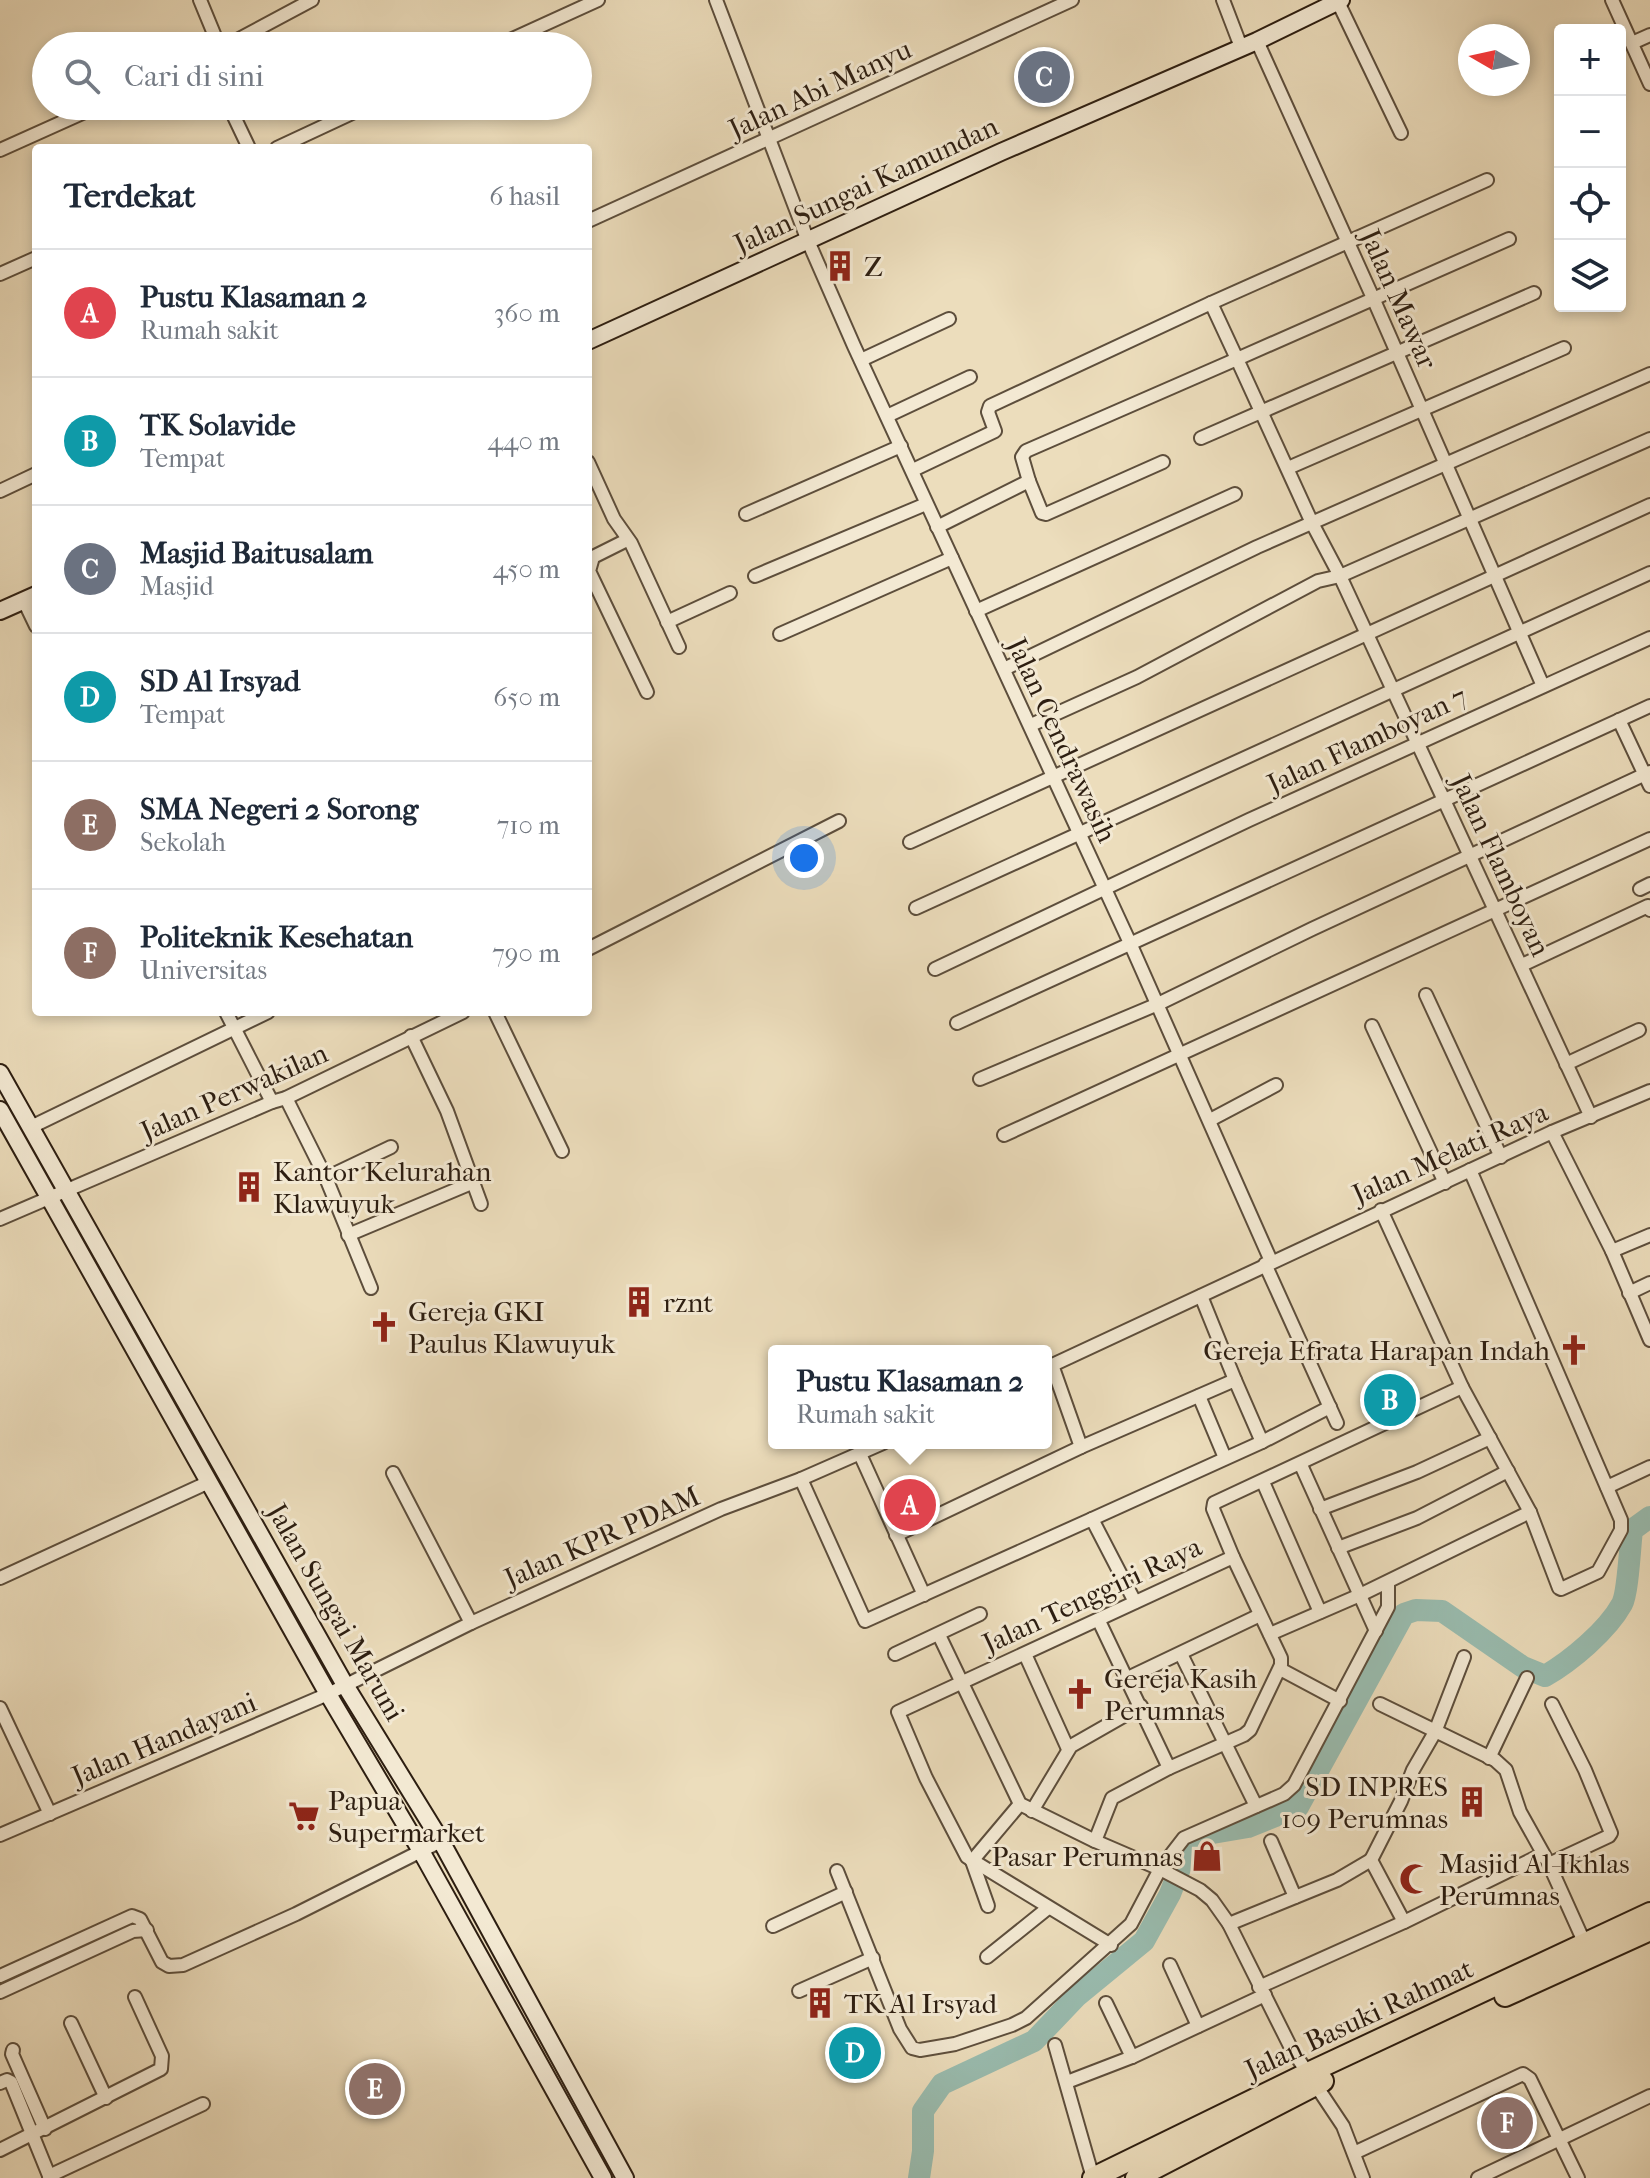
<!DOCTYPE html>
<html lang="id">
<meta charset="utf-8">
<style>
body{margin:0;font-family:"IM FELL French Canon",serif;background:#f6f6f7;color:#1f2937}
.controls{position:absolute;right:24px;top:24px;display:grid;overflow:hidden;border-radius:8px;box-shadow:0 4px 12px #0003}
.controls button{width:72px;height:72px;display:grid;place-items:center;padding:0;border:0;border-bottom:2px solid #e0e1e3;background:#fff;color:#1f2937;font:40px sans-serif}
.compass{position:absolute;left:1458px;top:24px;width:72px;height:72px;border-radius:50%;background:#fff;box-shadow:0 4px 12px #0003;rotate:279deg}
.you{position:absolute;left:804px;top:858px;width:28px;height:28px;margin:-20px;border:6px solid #fff;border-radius:50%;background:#1a73e8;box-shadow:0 0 0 12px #1a73e833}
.badge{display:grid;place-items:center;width:52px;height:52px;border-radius:50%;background:#111827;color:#fff;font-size:26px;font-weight:700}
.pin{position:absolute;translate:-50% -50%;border:4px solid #fff;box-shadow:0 2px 8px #0006}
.popup{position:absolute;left:768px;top:1345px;width:284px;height:104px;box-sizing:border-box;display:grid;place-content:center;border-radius:8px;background:#fff;filter:drop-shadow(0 2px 6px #0005);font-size:26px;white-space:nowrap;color:#747a83}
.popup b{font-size:30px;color:#1f2937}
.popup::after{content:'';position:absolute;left:50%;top:100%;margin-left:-16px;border:16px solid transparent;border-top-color:#fff}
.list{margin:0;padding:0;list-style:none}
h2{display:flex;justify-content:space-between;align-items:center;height:104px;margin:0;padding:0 32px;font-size:34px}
h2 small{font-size:26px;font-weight:400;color:#747a83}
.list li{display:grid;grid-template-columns:52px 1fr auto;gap:24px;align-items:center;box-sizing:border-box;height:128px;padding:0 32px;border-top:2px solid #e0e1e3}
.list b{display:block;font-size:30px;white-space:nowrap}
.list p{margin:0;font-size:26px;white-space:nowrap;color:#747a83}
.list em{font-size:26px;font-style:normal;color:#747a83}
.icon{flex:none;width:44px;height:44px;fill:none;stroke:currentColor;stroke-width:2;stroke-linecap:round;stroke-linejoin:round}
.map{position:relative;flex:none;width:1650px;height:2178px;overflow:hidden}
.search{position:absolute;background:#fff;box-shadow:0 4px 12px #0003;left:32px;top:32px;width:560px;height:88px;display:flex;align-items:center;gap:20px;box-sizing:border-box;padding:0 28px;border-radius:44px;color:#747a83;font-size:30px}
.panel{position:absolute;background:#fff;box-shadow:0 4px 12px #0003;left:32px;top:144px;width:560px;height:872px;border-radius:8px}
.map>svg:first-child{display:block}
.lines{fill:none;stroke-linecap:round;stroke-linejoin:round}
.river{stroke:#99bcaf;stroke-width:22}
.minor-casing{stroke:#5d4e3c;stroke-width:16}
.secondary-casing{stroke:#2d1e11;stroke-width:20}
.trunk-casing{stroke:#2d1e11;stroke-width:24}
.minor{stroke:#f3e9d3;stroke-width:12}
.secondary{stroke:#f3e9d3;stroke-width:16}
.trunk{stroke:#ecddbc;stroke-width:20}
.labels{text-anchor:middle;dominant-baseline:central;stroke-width:6;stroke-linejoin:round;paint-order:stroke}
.street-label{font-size:28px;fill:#2d1e11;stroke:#f3e9d3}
.poi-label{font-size:28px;fill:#2d1e11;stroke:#f3e9d3;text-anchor:start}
</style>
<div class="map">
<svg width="1650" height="2178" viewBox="0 0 1650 2178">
<rect width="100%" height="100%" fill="#ecddbc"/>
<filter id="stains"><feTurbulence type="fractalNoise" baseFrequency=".0025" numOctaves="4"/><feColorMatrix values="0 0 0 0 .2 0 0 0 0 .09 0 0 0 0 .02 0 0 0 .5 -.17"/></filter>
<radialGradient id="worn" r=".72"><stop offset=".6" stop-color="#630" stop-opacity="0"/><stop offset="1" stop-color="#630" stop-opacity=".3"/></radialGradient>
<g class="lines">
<path class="river" d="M919,2178L923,2151V2111L942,2084L1034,2041L1077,1996L1144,1941L1170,1894L1182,1863L1185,1846L1201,1835L1248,1827L1298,1807L1404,1614L1416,1610L1442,1611L1523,1667L1545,1676C1571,1661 1607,1631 1622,1604C1628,1593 1630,1546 1632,1530L1650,1517"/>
<defs>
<g id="minor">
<polyline points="200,0 219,46"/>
<polyline points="716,0 808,241 854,346 1130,943 1271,1261"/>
<polyline points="1223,0 1241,47"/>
<polyline points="1612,0 1650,84"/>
<polyline points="1338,2 1401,133"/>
<polyline points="373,41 375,46"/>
<polyline points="1257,41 1373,298 1543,686"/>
<polyline points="1632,43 1650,35"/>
<polyline points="226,46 312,0"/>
<polyline points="497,46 598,0"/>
<polyline points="229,106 249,148"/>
<polyline points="277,148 367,106"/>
<polyline points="0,150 98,106"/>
<polyline points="588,221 1072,0"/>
<polyline points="1509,239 1237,359 1312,523 1340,576 1591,1117"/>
<polyline points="0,274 36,258"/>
<polyline points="861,360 949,319"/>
<polyline points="887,416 970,377"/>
<polyline points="1201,438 1534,293"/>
<polyline points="588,462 614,519 631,543 679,647"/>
<polyline points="1288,468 1564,348"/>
<polyline points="913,470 995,431 988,412 990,406 1211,303"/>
<polyline points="1029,481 1022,457 1026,451 1237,359 1211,303 1487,180"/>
<polyline points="0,491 36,474"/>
<polyline points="746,514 901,446"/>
<polyline points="937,527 1029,481 1042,513 1046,514 1163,462"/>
<polyline points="627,540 593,557 589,571 647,692"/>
<polyline points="755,576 926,504"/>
<polyline points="24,601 36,626"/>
<polyline points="976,611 1235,494"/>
<polyline points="667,622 730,593"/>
<polyline points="780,634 952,558"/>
<polyline points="1004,669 1257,547 1650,374"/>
<polyline points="1619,720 1650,786"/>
<polyline points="1031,725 1137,677 1318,581 1340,576 1650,439"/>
<polyline points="910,842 1650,505"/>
<polyline points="1640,889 1650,884"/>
<polyline points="916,908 1650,573"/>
<polyline points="588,949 839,821"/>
<polyline points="1522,965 1648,906 1650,910"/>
<polyline points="935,969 1249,820 1650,638"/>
<polyline points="1426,995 1501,1157"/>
<polyline points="226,1012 272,1102"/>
<polyline points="495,1012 562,1151"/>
<polyline points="957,1023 1650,706"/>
<polyline points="1372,1026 1445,1183"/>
<polyline points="411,1036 447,1111 481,1204"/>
<polyline points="1566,1064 1639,1030"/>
<polyline points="980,1079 1158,1004 1312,929 1650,772"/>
<polyline points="286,1098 326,1178 371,1288"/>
<polyline points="1210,1120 1276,1085"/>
<polyline points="31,1127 268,1012"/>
<polyline points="1552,1132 1612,1251 1650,1340"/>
<polyline points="1004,1135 1650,839"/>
<polyline points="326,1178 391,1147"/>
<polyline points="1381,1210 1462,1387 1530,1512 1559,1588 1561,1589 1598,1572 1621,1530 1621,1520 1470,1170"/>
<polyline points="0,1219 272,1102 286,1098 463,1012"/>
<polyline points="348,1235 474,1182"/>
<polyline points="1612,1251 1650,1235"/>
<polyline points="1265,1264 1337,1423"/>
<polyline points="1629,1293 1650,1283"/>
<polyline points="1201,1296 1235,1380"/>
<polyline points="1052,1365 1081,1447"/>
<polyline points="1046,1368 1552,1132 1650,1091"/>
<polyline points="1199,1396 1225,1458"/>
<polyline points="860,1454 924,1595"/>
<polyline points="1301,1465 1376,1631"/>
<polyline points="393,1473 471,1623"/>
<polyline points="801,1479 865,1621 1092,1519 1135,1602"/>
<polyline points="1263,1482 1320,1612"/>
<polyline points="1607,1487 1650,1467"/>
<polyline points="1320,1509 1417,1472 1490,1438"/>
<polyline points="1092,1519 1262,1442 1330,1407"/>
<polyline points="896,1535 1081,1447 1235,1380 1262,1442"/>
<polyline points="1338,1548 1417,1518 1508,1471"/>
<polyline points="0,1578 209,1482"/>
<polyline points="1270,1634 1360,1595 1530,1512"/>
<polyline points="939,1635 1020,1804 1095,1841 1160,1869 1200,1890 1212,1900 1229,1924 1291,2048 1343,2126 1363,2178"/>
<polyline points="895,1654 980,1614"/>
<polyline points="1025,1654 1068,1749"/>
<polyline points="1181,1654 1256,1806"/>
<polyline points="1280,1669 1340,1701"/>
<polyline points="1128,1678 1260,1615"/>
<polyline points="1380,1704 1495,1760 1506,1770 1520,1812 1549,1864 1585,1944"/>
<polyline points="0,1708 50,1814"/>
<polyline points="1489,1758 1527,1678"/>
<polyline points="1169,1768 1244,1735 1250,1730 1281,1665 1281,1658 1233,1557"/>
<polyline points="1032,1811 1071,1746 1141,1706"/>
<polyline points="0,1835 328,1694 471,1623 721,1509 801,1479 883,1443"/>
<polyline points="1095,1841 1112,1798 1169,1768 1099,1621"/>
<polyline points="1271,1841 1295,1897"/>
<polyline points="972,1861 1020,1804"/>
<polyline points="972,1861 988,1906"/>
<polyline points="1549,1864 1609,1836 1611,1833 1585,1770 1552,1704"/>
<polyline points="837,1871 900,2029 912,2048 920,2050 955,2044 1012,2025 1026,2018 1131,1924 1160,1869 1184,1838 1284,1794 1294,1785 1388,1607 1388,1582"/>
<polyline points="1404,1922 1371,1860 1401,1801 1413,1770 1435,1732 1464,1657"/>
<polyline points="1229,1924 1337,1880 1371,1860"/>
<polyline points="773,1926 846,1892"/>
<polyline points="1111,1945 967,1857 926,1778 898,1712 1233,1557 1213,1509 1214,1503 1462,1387"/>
<polyline points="987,1957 1048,1908"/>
<polyline points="1170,1965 1198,2026"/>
<polyline points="0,1976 132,1916 140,1919 162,1962 169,1966 183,1965 296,1914 441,1841"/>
<polyline points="1259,1987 1404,1922 1543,1854"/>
<polyline points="799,1991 873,1958"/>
<polyline points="0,1992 133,1931 147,1930"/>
<polyline points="1106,2003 1132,2057"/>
<polyline points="71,2023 106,2098"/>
<polyline points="1055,2045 1093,2178"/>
<polyline points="13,2050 12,2054 45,2129"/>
<polyline points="1067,2082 1132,2057 1265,1995"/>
<polyline points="0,2083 7,2080 11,2082 50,2178"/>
<polyline points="0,2150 161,2069 162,2056 135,1997"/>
<polyline points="1354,2153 1523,2074 1530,2079 1578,2178"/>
<polyline points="49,2176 203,2104"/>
<polyline points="1478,2178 1650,2096"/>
</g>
<g id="secondary">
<polyline points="588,341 1001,152 1257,41 1341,0"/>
<polyline points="0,611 36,595"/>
<polyline points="0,1073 345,1685 441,1841 625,2178"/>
<polyline points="0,1110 328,1694 421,1851 603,2178"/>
</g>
<g id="trunk">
<polyline points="1505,1996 1650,1930"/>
<polyline points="1093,2178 1308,2073 1650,1913"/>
<polyline points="1136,2178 1323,2081"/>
</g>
</defs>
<use href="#minor" class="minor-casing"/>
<use href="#secondary" class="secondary-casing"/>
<use href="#trunk" class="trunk-casing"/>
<use href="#minor" class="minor"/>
<use href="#secondary" class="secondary"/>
<use href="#trunk" class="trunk"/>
</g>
<defs>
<symbol id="building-bare" viewBox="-9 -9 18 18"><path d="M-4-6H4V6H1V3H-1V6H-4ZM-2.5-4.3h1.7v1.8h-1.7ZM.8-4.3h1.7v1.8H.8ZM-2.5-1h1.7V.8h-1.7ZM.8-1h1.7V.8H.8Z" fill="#8f2418" stroke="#f3e9d3" stroke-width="2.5" paint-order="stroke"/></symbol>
<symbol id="church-bare" viewBox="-9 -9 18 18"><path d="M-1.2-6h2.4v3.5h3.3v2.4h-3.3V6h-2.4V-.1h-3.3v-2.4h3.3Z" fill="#8f2418" stroke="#f3e9d3" stroke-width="2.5" paint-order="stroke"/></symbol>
<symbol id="supermarket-bare" viewBox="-9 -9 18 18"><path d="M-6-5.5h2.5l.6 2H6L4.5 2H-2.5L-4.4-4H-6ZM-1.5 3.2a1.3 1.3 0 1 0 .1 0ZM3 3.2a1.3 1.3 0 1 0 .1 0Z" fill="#8f2418" stroke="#f3e9d3" stroke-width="2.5" paint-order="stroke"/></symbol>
<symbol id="shop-bare" viewBox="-9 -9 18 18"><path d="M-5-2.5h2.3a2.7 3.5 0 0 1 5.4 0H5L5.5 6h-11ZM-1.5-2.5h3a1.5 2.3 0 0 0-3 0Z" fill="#8f2418" stroke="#f3e9d3" stroke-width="2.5" paint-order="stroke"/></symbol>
<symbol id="mosque-bare" viewBox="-9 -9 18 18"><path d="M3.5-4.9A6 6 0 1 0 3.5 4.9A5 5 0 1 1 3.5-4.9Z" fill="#8f2418" stroke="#f3e9d3" stroke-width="2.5" paint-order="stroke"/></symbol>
</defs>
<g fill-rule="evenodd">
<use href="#building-bare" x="818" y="244" width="44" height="44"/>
<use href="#building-bare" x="227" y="1165" width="44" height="44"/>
<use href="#building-bare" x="617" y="1280" width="44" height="44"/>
<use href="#church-bare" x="362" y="1305" width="44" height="44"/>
<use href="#church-bare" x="1552" y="1328" width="44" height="44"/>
<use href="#church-bare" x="1058" y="1672" width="44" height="44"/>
<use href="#building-bare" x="1450" y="1780" width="44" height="44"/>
<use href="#supermarket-bare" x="282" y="1794" width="44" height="44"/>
<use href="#shop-bare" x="1185" y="1834" width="44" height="44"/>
<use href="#mosque-bare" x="1393" y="1857" width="44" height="44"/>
<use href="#building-bare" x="798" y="1981" width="44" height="44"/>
</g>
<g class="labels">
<g class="street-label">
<text transform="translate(820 89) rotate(-25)">Jalan Abi Manyu</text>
<text transform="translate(866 185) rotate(-25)">Jalan Sungai Kamundan</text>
<text transform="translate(1399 299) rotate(66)">Jalan Mawar</text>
<text transform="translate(1062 740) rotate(65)">Jalan Cendrawasih</text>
<text transform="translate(1367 740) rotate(-25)">Jalan Flamboyan 7</text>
<text transform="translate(1501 865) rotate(65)">Jalan Flamboyan</text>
<text transform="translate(234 1092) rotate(-24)">Jalan Perwakilan</text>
<text transform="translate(1450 1153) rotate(-24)">Jalan Melati Raya</text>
<text transform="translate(602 1537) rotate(-24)">Jalan KPR PDAM</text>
<text transform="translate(1092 1595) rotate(-25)">Jalan Tenggiri Raya</text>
<text transform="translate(336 1612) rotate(60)">Jalan Sungai Maruni</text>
<text transform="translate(164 1739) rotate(-23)">Jalan Handayani</text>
<text transform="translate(1359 2019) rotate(-25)">Jalan Basuki Rahmat</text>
</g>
<g class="poi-label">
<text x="864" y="266">Z</text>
<text x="273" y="1171">Kantor Kelurahan<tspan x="273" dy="32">Klawuyuk</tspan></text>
<text x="663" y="1302">rznt</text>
<text x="408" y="1311">Gereja GKI<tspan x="408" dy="32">Paulus Klawuyuk</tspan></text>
<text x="1550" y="1350" text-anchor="end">Gereja Efrata Harapan Indah</text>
<text x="1104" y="1678">Gereja Kasih<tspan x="1104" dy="32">Perumnas</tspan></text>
<text x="1448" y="1786" text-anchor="end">SD INPRES<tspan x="1448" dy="32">109 Perumnas</tspan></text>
<text x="328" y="1800">Papua<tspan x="328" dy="32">Supermarket</tspan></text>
<text x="1183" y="1856" text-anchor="end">Pasar Perumnas</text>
<text x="1439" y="1863">Masjid Al-Ikhlas<tspan x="1439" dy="32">Perumnas</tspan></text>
<text x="844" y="2003">TK Al Irsyad</text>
</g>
</g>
<rect width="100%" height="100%" filter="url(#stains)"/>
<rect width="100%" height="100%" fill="url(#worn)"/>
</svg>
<div class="controls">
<button>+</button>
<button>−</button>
<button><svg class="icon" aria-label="locate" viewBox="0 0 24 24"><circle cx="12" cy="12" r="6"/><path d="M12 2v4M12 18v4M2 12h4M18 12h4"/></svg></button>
<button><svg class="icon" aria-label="layers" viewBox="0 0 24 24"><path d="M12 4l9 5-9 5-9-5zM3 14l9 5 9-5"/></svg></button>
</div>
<svg class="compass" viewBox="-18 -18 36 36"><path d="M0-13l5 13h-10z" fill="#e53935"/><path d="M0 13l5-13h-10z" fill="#747a83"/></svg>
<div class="you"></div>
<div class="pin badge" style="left:910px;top:1505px;background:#e0444e">A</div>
<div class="popup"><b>Pustu Klasaman 2</b>Rumah sakit</div>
<div class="pin badge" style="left:1390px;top:1400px;background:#0f9aa8">B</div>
<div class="pin badge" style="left:1044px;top:77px;background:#6b7280">C</div>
<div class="pin badge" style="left:855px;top:2053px;background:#0f9aa8">D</div>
<div class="pin badge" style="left:375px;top:2089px;background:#8d6e63">E</div>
<div class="pin badge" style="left:1507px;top:2123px;background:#8d6e63">F</div>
<div class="search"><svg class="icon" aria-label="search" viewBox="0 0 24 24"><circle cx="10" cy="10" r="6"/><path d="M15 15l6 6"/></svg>Cari di sini</div>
<section class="panel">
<h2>Terdekat<small>6 hasil</small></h2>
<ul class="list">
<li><span class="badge" style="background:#e0444e">A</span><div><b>Pustu Klasaman 2</b><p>Rumah sakit</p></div><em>360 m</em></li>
<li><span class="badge" style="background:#0f9aa8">B</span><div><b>TK Solavide</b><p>Tempat</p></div><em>440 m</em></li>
<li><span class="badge" style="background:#6b7280">C</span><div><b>Masjid Baitusalam</b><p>Masjid</p></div><em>450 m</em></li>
<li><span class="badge" style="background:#0f9aa8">D</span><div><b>SD Al Irsyad</b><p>Tempat</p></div><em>650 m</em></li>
<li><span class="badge" style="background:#8d6e63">E</span><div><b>SMA Negeri 2 Sorong</b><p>Sekolah</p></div><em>710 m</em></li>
<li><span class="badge" style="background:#8d6e63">F</span><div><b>Politeknik Kesehatan</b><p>Universitas</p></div><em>790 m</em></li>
</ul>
</section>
</div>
